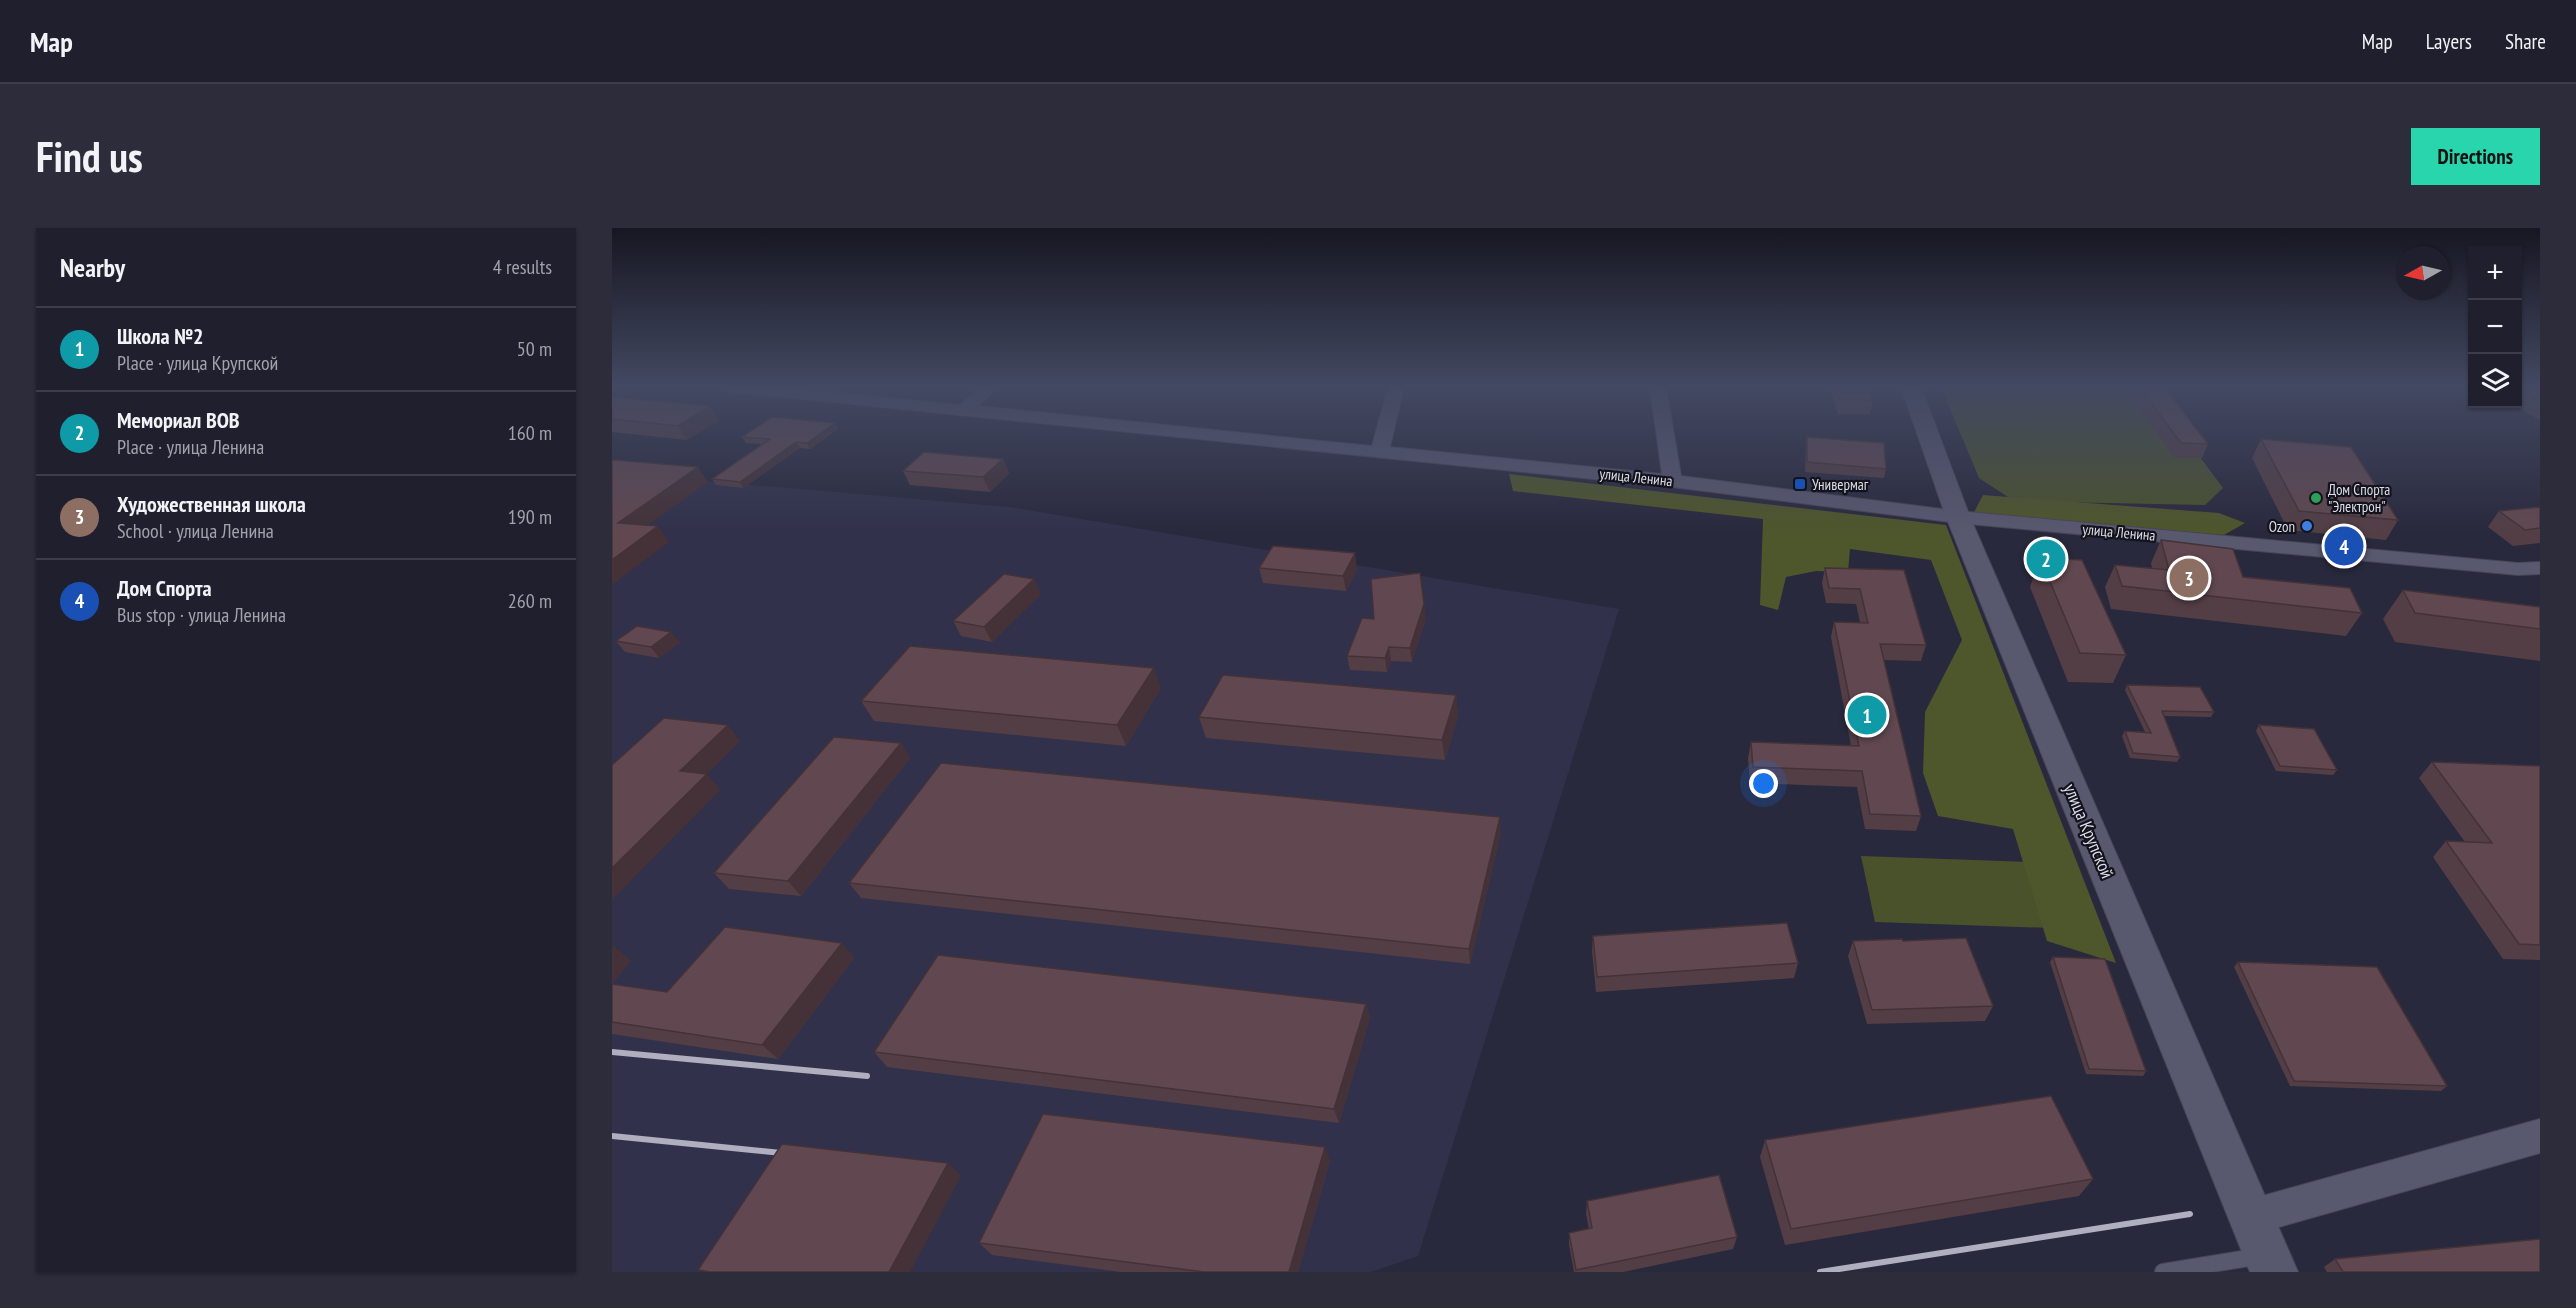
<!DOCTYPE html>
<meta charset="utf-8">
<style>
body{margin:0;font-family:"PT Sans Narrow",sans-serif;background:#2c2c3a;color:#f1f3f6}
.controls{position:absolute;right:18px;top:18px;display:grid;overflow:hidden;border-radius:0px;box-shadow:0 2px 4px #0004}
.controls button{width:54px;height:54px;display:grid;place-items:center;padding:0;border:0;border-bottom:2px solid #3c3d4a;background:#1f1f2e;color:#f1f3f6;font:30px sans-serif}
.compass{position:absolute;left:1784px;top:18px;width:54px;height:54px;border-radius:50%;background:#1f1f2e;box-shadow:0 2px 4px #0004;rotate:262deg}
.you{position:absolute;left:1152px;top:556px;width:21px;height:21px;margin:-15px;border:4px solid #fff;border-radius:50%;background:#1a73e8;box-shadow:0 0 0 9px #1a73e833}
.badge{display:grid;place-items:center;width:39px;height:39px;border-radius:50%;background:#28d5ad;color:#fff;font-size:20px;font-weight:700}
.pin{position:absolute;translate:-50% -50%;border:3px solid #fff;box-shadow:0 2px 6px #0006}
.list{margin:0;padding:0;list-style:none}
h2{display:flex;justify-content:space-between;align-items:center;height:78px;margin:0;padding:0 24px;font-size:26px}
h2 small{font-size:20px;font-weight:400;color:#a1a2aa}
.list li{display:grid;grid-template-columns:39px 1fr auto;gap:18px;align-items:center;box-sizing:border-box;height:84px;padding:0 24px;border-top:2px solid #3c3d4a}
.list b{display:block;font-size:22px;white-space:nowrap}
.list p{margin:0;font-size:20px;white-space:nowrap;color:#a1a2aa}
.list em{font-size:20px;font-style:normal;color:#a1a2aa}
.icon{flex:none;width:33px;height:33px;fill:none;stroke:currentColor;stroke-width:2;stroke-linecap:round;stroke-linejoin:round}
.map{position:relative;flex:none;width:1928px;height:1044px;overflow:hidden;border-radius:0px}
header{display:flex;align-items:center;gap:36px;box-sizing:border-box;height:84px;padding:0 30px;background:#1f1f2e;border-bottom:2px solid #3c3d4a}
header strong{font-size:28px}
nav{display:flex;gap:33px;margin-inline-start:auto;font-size:21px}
.intro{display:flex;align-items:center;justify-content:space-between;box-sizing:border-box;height:144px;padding:0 36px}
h1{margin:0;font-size:42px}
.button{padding:15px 27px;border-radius:0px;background:#28d5ad;color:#111;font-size:21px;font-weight:700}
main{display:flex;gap:36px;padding:0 36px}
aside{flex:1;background:#1f1f2e;border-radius:0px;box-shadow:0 2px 4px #0004}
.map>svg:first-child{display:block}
.built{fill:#31314b}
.green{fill:#4a522c}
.forest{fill:#4e562b}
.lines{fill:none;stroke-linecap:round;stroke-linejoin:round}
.service-casing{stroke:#474658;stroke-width:18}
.minor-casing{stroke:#474658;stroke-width:2}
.tertiary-casing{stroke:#474658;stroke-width:2}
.service{stroke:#58586f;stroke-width:16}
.minor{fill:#58586f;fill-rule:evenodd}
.tertiary{fill:#58586f;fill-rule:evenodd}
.rail{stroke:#afafbf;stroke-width:6}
.wall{fill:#533e45}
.shaded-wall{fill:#443238}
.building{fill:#614850;stroke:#443238;stroke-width:1.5}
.transit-dot{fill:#1a4fb4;stroke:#13131c;stroke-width:2}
.leisure-dot{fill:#2e9e5b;stroke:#13131c;stroke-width:2}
.shop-dot{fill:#3f7fe0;stroke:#13131c;stroke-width:2}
.labels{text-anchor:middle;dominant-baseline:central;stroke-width:4.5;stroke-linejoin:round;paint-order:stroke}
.far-street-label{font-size:15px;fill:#ddddeb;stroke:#13131c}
.far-poi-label{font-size:15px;fill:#ddddeb;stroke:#13131c;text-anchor:start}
.street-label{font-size:18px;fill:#ddddeb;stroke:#13131c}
</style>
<header>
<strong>Map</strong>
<nav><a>Map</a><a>Layers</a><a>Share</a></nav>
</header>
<div class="intro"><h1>Find us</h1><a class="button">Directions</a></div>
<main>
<aside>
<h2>Nearby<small>4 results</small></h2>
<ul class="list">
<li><span class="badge" style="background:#0f9aa8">1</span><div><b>Школа №2</b><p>Place · улица Крупской</p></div><em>50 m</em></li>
<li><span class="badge" style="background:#0f9aa8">2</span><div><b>Мемориал ВОВ</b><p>Place · улица Ленина</p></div><em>160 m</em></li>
<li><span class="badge" style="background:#8d6e63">3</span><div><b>Художественная школа</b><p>School · улица Ленина</p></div><em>190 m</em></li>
<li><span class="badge" style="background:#1a4fb4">4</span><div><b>Дом Спорта</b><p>Bus stop · улица Ленина</p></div><em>260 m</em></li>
</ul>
</aside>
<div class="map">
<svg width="1928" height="1044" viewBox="0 0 1928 1044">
<rect width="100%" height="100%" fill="#29293d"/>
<polygon class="built" points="0,245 398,279 1007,381 806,1028 759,1044 0,1044"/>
<g class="green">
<polygon points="1329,159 1536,159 1611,260 1593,277 1402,273 1367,250"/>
<polygon points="1249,628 1418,634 1440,700 1263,694"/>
</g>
<g class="forest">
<polygon points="897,246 1334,297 1504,735 1435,713 1401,601 1326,588 1311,545 1313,484 1350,412 1319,332 1238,321 1236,344 1204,343 1174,349 1166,382 1148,377 1151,291 901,263"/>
<polygon points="1371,267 1607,285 1633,295 1612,307 1361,286"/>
</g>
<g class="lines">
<defs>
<polyline id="service" points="1551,1044 1649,1028"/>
<g id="minor">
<polygon points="112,159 167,159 348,177 369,159 387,159 366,178 760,218 776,159 792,159 778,219 1050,246 1038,159 1054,159 1069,248 1346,283 1906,335 1928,334 1928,346 1906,347 1346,295 1060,259 120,164 114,163"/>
<polygon points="1928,891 1928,925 1639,1007 1626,1002 1621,989 1626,976 1639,971"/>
</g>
<polygon id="tertiary" points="1289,159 1309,159 1358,289 1686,1044 1638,1044 1334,289"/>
</defs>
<use href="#service" class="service-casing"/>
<use href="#minor" class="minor-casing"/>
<use href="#tertiary" class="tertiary-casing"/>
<use href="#service" class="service"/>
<use href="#minor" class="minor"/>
<use href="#tertiary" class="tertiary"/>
<g class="rail">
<polyline points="0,824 255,848"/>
<polyline points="0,908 179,926"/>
<polyline points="1208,1044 1578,986"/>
</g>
</g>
<g class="wall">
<polygon points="1218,159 1256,159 1261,172 1258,186 1226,186"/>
<polygon points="1511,159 1552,159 1596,216 1590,230 1563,230"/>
<polygon points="1928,159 1928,192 1899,176 1905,176 1905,166 1909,161"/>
<polygon points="0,169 107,192 75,212 0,204"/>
<polygon points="223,195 226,201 198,221 188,220 131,260 104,257 100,251 150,216 134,215 130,209"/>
<polygon points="1195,209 1274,241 1272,250 1193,244 1194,219"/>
<polygon points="1649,211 1786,292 1774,312 1676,302 1640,230"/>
<polygon points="391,231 397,245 378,264 298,257 291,243"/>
<polygon points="1928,279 1928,315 1901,318 1876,299 1887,283"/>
<polygon points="1549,312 1631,349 1750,385 1734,408 1499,381 1493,359 1503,337 1540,340 1539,335"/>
<polygon points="1428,330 1514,427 1501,455 1456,454 1418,359"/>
<polygon points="647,340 745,341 734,363 651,355"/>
<polygon points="1213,340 1292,342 1314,417 1309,433 1271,432 1309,588 1304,603 1253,601 1245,559 1138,555 1136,530 1139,514 1239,518 1219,409 1222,394 1248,394 1244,376 1214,375 1210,355"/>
<polygon points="1791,362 1928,379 1928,433 1783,414 1771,391"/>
<polygon points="429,366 380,414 349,408 341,393"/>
<polygon points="814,390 800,434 779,433 775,444 738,442 735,428 762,391"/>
<polygon points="4,413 68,414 47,430 13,424"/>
<polygon points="1515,457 1602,484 1599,489 1552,488 1568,529 1565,534 1518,530 1510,508 1513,503 1533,504 1513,462"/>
<polygon points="549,460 514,518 262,493 249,473"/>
<polygon points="844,467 846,488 833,532 594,510 587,489"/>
<polygon points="1647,497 1725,542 1721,547 1664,543 1644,503"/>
<polygon points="289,515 298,530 189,668 117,661 102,645"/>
<polygon points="1820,534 1928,538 1928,732 1891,731 1821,629 1834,613 1853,614 1807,550"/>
<polygon points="889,604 858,736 249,670 237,655"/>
<polygon points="981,708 1186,735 1182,750 984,764 980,723"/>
<polygon points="1241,713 1291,713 1381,778 1373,793 1255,796 1236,728"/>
<polygon points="230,715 242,730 166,831 0,806 0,756 55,764"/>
<polygon points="1441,729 1534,843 1531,848 1474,846 1438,734"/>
<polygon points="1626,734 1835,858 1829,863 1678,858 1622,739"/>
<polygon points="754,776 758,790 727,895 275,839 262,824"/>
<polygon points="1153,912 1481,951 1467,968 1173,1017 1148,929"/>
<polygon points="718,933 686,1044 509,1044 380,1027 367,1015"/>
<polygon points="975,973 1125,1009 1121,1021 1011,1044 962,1044 957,1017 957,1005 977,1001 974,986"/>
<polygon points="1723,1031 1928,1044 1715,1044 1712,1039"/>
</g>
<g class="shaded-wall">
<polygon points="98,178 107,192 75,212 66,198"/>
<polygon points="223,195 226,201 198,221 195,215"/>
<polygon points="184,214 188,220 131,260 128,254"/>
<polygon points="391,231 397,245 378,264 371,249"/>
<polygon points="86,239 96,254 18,310 6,295"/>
<polygon points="46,298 57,314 0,357 0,332"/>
<polygon points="743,325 745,341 734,363 731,348"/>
<polygon points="422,351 429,366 380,414 372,399"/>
<polygon points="812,376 814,390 800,434 798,420"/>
<polygon points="59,404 68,414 47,430 39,419"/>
<polygon points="777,419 779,433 775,444 773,430"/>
<polygon points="542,440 549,460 514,518 505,497"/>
<polygon points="844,467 846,488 833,532 830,512"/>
<polygon points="116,497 128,513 82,559 68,543"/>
<polygon points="289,515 298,530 189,668 176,653"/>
<polygon points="95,546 108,562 0,672 0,640"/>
<polygon points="888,589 889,604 858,736 857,721"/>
<polygon points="230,715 242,730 166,831 150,817"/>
<polygon points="2,718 19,733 0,756 0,720"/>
<polygon points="754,776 758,790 727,895 722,881"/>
<polygon points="713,919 718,933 686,1044 677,1044"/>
<polygon points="336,935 349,948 298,1044 277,1044"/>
</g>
<g class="building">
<polygon points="1224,159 1256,159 1261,172 1228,172"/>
<polygon points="1527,159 1552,159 1596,216 1569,215"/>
<polygon points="1928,159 1928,172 1909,161"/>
<polygon points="0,169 98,178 66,198 0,191"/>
<polygon points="160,189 223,195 195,215 184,214 128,254 100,251 158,211 130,209"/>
<polygon points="1195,209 1272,215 1274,241 1195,234"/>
<polygon points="1649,211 1739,219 1786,292 1687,283"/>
<polygon points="312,224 391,231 371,249 291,243"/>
<polygon points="2,232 86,239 6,295 46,298 0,332 0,233"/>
<polygon points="1928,279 1928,300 1913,302 1887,283"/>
<polygon points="1549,312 1621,321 1631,349 1738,360 1750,385 1510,358 1503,337 1557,342"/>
<polygon points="661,318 743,325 731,348 647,340"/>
<polygon points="1428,330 1470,332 1514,427 1468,425"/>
<polygon points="1213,340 1292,342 1314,417 1268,416 1309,588 1258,586 1250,543 1141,539 1139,514 1247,518 1222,394 1256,395 1248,361 1217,360"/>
<polygon points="808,345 812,376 798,420 777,419 773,430 735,428 750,390 762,391 759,351"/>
<polygon points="392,346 422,351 372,399 341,393"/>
<polygon points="1791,362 1928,379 1928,401 1803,385"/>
<polygon points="25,398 59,404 39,419 4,413"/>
<polygon points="298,418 542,440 505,497 249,473"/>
<polygon points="611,447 844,467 830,512 587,489"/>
<polygon points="1515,457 1588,459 1602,484 1550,483 1568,529 1521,525 1513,503 1539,505"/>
<polygon points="52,490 116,497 68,543 95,546 0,640 0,537"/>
<polygon points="1647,497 1702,501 1725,542 1668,538"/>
<polygon points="222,509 289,515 176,653 102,645"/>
<polygon points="1820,534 1928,538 1928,717 1907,716 1834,613 1880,615"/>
<polygon points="329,535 888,589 857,721 237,655"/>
<polygon points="1175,695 1186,735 985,749 981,708"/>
<polygon points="113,699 230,715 150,817 0,794 0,756 55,764"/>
<polygon points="1354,710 1381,778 1260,782 1241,713 1290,711 1291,713"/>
<polygon points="326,727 754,776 722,881 262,824"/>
<polygon points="1441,729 1493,731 1534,843 1477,841"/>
<polygon points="1626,734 1765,739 1835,858 1682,853"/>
<polygon points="1439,868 1481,951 1179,1001 1153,912"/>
<polygon points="431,886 713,919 677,1044 592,1044 367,1015"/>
<polygon points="170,916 336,935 277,1044 98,1044 86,1042"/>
<polygon points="1107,947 1125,1009 964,1042 957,1005 980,1000 975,973"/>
<polygon points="1928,1011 1928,1044 1731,1044 1723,1031"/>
</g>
<linearGradient id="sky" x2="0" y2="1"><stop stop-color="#171722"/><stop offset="0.52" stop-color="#434962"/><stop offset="1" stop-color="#434962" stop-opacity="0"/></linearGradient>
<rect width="1928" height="305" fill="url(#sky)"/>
<rect class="transit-dot" x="1182" y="250" width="12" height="12" rx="3"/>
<circle class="leisure-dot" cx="1704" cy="270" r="6"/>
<circle class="shop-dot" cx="1695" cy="298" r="6"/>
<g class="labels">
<g class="far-street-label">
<text transform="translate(1024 249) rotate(6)">улица Ленина</text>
<text transform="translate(1507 304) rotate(5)">улица Ленина</text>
</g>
<g class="far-poi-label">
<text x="1200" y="256">Универмаг</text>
<text x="1716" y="261">Дом Спорта<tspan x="1716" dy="17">"Электрон"</tspan></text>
<text x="1683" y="298" text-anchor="end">Ozon</text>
</g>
<g class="street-label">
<text transform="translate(1477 603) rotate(67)">улица Крупской</text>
</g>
</g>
</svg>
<div class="controls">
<button>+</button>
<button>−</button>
<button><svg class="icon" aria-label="layers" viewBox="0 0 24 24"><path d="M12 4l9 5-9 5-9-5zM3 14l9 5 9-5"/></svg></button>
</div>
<svg class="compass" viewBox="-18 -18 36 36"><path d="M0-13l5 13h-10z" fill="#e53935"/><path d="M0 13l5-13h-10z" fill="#a1a2aa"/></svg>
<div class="you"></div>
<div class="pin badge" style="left:1255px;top:487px;background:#0f9aa8">1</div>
<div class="pin badge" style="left:1434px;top:331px;background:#0f9aa8">2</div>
<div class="pin badge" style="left:1577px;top:350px;background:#8d6e63">3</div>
<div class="pin badge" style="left:1732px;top:318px;background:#1a4fb4">4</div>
</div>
</main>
